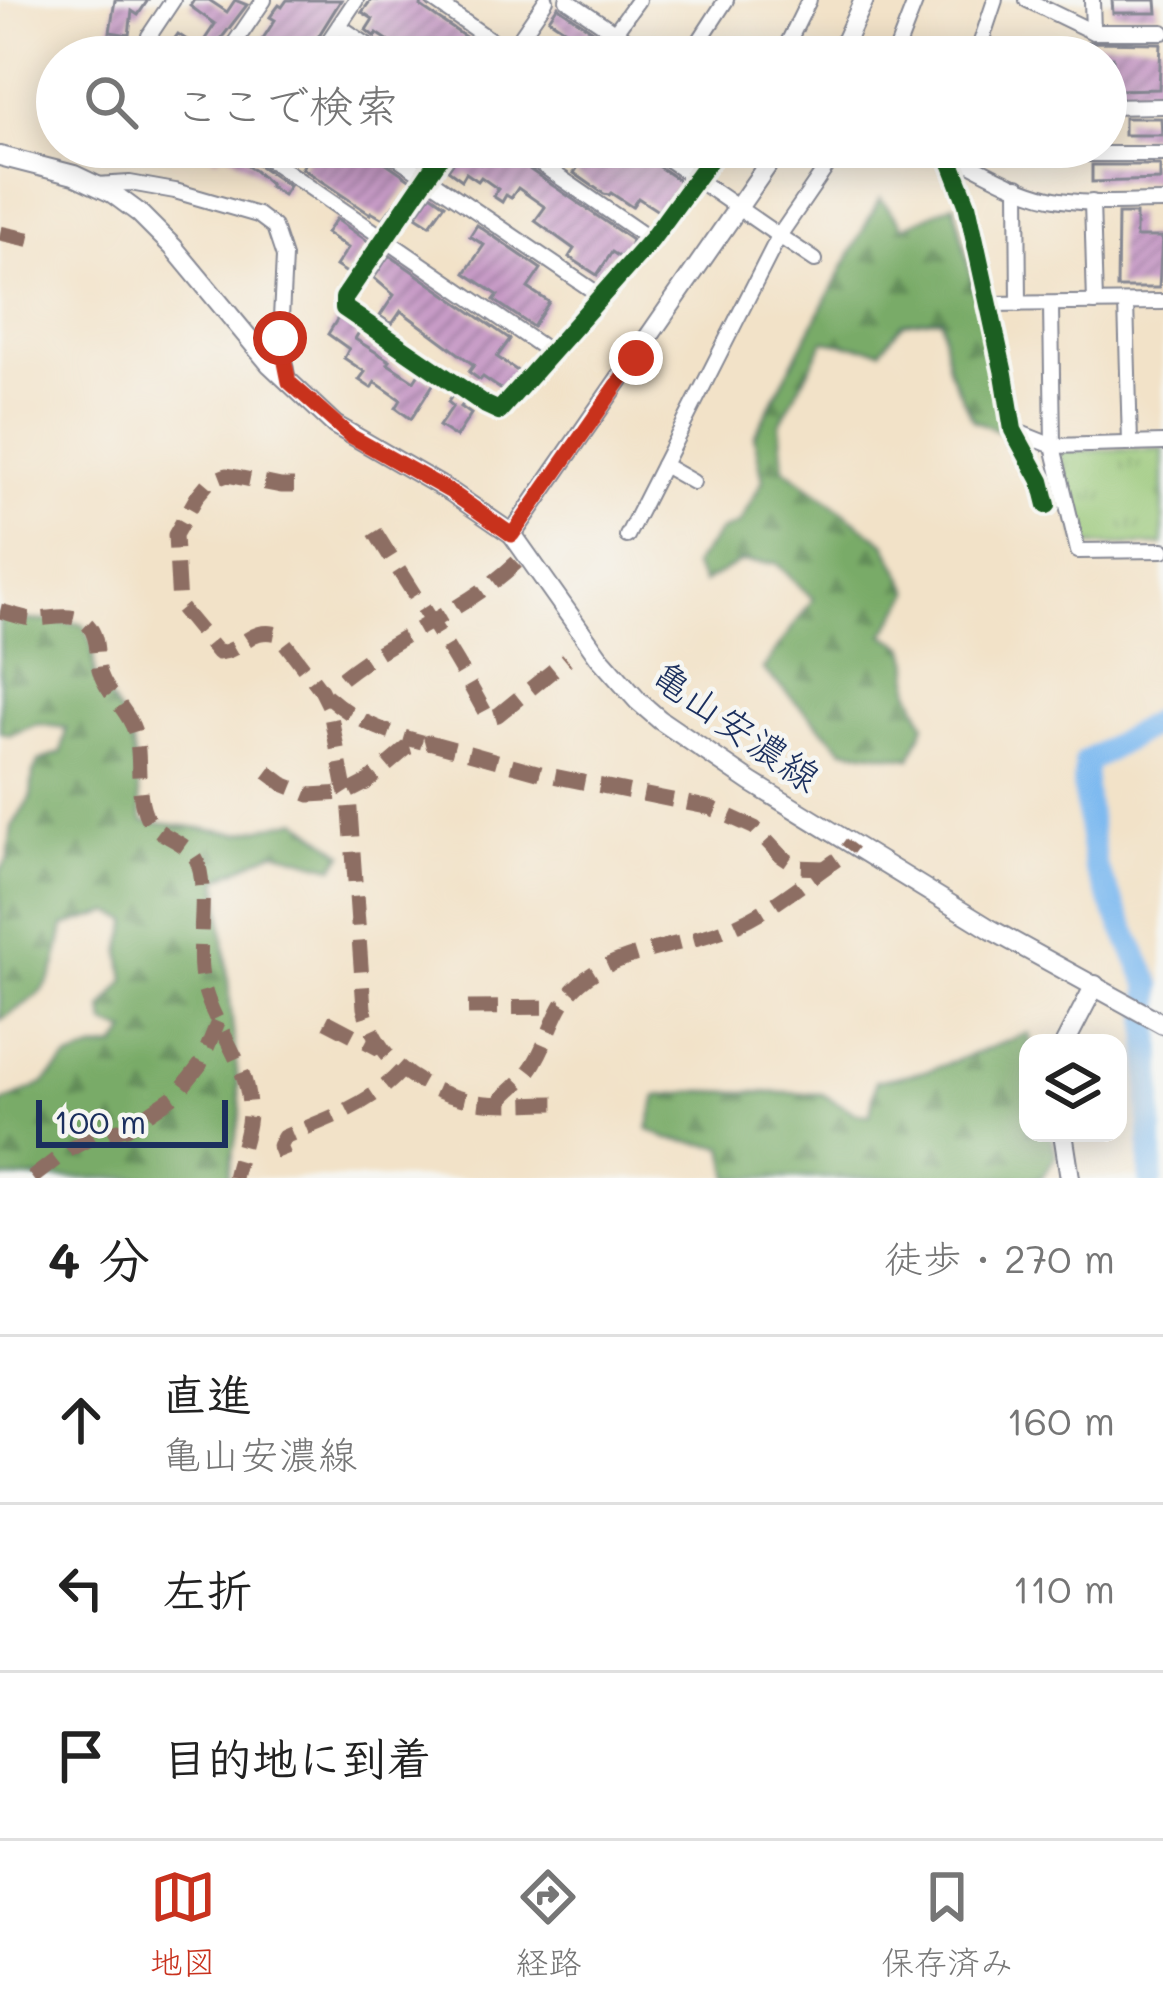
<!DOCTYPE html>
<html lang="ja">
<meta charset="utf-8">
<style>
body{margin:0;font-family:Mali,"Klee One",sans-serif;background:#f6f6f6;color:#222}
.controls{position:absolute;right:36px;bottom:36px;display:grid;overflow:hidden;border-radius:24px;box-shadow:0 6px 30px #0003}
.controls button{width:108px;height:108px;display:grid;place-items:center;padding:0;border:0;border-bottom:3px solid #e0e0e0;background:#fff;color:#222;font:60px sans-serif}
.scale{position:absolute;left:36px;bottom:30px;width:192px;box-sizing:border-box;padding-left:12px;border:6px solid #1b2f5e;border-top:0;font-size:33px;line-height:42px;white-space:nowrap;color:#1b2f5e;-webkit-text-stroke:9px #f6f6f2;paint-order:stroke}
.stop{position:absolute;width:36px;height:36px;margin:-27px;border:9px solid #c8321e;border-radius:50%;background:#fff}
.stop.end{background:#c8321e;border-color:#fff;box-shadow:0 3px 12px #0008}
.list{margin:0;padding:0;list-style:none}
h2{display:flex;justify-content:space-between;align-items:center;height:156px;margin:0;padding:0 48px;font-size:51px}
h2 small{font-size:39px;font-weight:400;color:#767676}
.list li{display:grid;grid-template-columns:78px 1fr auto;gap:36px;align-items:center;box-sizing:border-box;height:168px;padding:0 48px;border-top:3px solid #e0e0e0}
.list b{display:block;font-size:45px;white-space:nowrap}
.list p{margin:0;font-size:39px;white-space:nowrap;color:#767676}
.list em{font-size:39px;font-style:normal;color:#767676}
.icon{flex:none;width:66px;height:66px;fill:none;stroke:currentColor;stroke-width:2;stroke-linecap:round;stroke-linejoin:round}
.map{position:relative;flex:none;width:1163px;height:1178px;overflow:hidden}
.search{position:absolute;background:#fff;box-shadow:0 6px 30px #0003;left:36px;right:36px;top:36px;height:132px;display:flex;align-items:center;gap:30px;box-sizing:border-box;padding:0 42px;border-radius:66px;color:#767676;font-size:45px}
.sheet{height:660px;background:#fff}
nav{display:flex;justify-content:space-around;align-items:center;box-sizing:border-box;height:168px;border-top:3px solid #e0e0e0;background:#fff;font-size:33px;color:#767676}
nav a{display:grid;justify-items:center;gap:6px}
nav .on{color:#c8321e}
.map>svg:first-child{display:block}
.grass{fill:url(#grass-tufts);stroke:#597a6a;stroke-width:3}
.forest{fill:url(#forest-firs);stroke:#4a6d62;stroke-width:3}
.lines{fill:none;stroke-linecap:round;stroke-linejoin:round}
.river{stroke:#7ebaf0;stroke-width:24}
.building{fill:url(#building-hatch)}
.street-casing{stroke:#868893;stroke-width:18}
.secondary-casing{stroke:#868893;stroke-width:22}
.street{stroke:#fff;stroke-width:14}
.secondary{stroke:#fff;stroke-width:18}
.quiet{stroke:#8d6e63;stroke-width:15;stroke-dasharray:30 15;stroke-linecap:butt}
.cycleway-casing{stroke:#f6f6f2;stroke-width:26}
.cycleway{stroke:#1b5e20;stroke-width:18}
.route{stroke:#c8321e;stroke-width:15}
.labels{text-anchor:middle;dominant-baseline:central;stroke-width:9;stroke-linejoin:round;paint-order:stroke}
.street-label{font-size:39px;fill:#1b2f5e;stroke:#f6f6f2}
</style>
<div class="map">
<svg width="1163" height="1178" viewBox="0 0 1163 1178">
<defs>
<pattern id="grass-tufts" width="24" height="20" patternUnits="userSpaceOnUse" patternTransform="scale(3)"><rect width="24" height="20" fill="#97c676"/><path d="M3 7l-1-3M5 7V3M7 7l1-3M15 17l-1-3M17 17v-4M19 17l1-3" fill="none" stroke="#7aa164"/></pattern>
<pattern id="forest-firs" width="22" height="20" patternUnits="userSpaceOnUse" patternTransform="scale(3)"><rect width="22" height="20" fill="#79ab67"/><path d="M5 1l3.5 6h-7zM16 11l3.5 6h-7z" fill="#628c58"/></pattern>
<pattern id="building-hatch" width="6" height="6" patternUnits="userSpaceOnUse" patternTransform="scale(3)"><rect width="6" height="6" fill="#c79bc6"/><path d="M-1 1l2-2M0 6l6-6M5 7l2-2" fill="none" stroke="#a17fa4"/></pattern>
</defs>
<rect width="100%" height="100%" fill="#f6f6f2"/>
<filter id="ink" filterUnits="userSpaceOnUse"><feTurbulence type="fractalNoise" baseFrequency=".00833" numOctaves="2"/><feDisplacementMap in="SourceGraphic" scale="24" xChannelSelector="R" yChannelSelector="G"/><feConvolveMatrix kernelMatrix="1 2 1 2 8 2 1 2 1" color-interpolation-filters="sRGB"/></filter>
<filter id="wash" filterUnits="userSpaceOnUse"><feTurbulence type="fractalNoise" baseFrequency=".004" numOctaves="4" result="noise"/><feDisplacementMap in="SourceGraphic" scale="48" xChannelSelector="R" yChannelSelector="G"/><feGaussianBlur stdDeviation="2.7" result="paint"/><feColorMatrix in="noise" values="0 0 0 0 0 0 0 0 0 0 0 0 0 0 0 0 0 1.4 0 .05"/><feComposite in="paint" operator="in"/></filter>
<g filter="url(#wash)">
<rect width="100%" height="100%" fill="#f2e2c8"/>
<polygon class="grass" points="1163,449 1163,545 1080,545 1058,451"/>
<g class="forest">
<polygon points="880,198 904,227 954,204 995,377 1001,432 973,420 948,368 941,318 903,323 881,350 824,341 780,423 784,468 885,543 911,592 884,635 905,646 910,663 910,690 925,724 911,758 843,749 763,669 813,599 776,563 740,562 703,583 693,566 720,531 739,524 763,480 754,436"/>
<path d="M0,615C32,625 52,617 84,625L92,643L95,676L130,730L143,821L240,833L298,820L344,854L333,867L275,851L218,879L241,1112L228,1178H0V1104L43,1084L67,1060L93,1050L116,1047L127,1032L105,1024L103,1008L125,980L121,951L129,921L111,912L64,926C52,986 54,987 0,1020V871L8,859L12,827L31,797L33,773L39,761L62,752L66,728L37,724L10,735L0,732Z"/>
<polygon points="1029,1033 1031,1043 1028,1043 1028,1133 1051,1133 1056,1156 1041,1178 730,1178 724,1147 668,1139 648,1129 657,1096 702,1091 822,1094 855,1113 870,1115 876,1081 931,1070"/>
</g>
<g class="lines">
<polyline class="river" points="1151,1178 1150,985 1095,866 1084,785 1086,762 1163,718"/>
</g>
<g id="blocks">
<g class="building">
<polygon points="115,0 148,0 138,15 132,11 129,35 110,32"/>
<polygon points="194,0 209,0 227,12 235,0 247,5 220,40 222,41 214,57 186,57 169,46 178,34 199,48 215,24 190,6"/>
<polygon points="287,0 341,0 311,48 307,45 300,57 239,57 248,44 256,49 275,20 270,17 279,5 282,7"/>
<polygon points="371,0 422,0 421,7 495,57 422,57 402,43 398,47 377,33 375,37 366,30 373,19 362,12"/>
<polygon points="1112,0 1156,0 1157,13 1113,13"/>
<polygon points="558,6 561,9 631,57 598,57 584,48 578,57 550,57 567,31 549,19"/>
<polygon points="1088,42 1161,43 1159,89 1114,90 1113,57 1089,57"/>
<polygon points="1124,118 1161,118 1162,135 1124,135"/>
<polygon points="200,147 240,147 245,156 289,186 283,195 269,186 270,184 255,171 223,150 217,159"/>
<polygon points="297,147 324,147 337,156 344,147 371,147 376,156 411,180 383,219 371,212 370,214 302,168 310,156"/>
<polygon points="493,147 505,150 510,156 632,240 630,247 620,257 612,252 597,275 569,257 574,249 535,221 545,207 518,188 511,198 506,195 502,202 493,196 498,189 481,177 478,181 466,173 462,180 448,170 461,151 480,164"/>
<polygon points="548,147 629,147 680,181 658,211 638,198 632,207 611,193 609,195 604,194 574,173 578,167"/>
<polygon points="1092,165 1160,165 1160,180 1092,182"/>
<polygon points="431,194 445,204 430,225 416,216"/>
<polygon points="1118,214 1136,214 1136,237 1162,237 1159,288 1117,288"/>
<polygon points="336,219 369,242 347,273 336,266 348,248 326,233"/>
<polygon points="477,225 541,269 528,288 549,302 533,327 494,300 498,295 465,273 484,245 470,236"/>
<polygon points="389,255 510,339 497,357 519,372 502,390 483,377 480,380 469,372 474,365 401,311 392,324 380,316 394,295 374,278"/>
<polygon points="338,318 359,332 355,339 390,361 388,364 414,381 419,373 434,383 411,419 396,408 401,400 375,382 371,388 359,380 365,372 344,358 349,349 328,334"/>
<polygon points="452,396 464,403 461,407 471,414 456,437 439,426 453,406 448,402"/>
</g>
</g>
</g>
<g filter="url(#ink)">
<use href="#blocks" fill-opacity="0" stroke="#868893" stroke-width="3"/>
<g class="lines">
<defs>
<g id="street">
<polyline points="433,0 515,57"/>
<polyline points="567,0 651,57"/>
<polyline points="1027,0 1093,32 1163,32"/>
<polyline points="1092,0 1093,32"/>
<polyline points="339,26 385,57"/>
<polyline points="615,32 638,0"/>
<polyline points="843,47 863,57"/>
<polyline points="155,57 147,44 149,36 173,0"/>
<polyline points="225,57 264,0"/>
<polyline points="318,57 356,0"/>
<polyline points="507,57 546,0"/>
<polyline points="689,57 726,0"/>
<polyline points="781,57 809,0"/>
<polyline points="894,57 916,0"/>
<polyline points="976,57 995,0"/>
<polyline points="1106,107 1163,106"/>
<polyline points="251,147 551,353"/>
<polyline points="382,147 601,296"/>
<polyline points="447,147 344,298 344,308 486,405 499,411 651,240 719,147"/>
<polyline points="516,147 651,240"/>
<polyline points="650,147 779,236 840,147"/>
<polyline points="945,147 967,204 1004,374 1013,430 1041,481 1047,505"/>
<polyline points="1053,147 1088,154 1163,154"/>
<path d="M947,152C980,168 1014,190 1050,198C1087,206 1126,202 1163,202"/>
<polyline points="96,185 130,183 175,191 258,215 274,227 284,257 280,338 288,381"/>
<polyline points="1018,186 1019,304"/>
<polyline points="1092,202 1095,303"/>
<polyline points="1126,303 1130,443"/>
<polyline points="989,304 1163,302"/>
<polyline points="1051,305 1053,446 1078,551 1163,550"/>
<polyline points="1013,430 1053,446 1163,443"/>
<polyline points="663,465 693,482"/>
<polyline points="627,536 779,236 815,260"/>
</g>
<g id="secondary">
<polyline points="838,57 864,0"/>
<polyline points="0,156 74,175 112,193 139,213 173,247 270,364 335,425 451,492 512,534 599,657 638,701 660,720 751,782 992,930 1163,1024"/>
<polyline points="512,534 780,147"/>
<polyline points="1065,1043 1095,985"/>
<polyline points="1063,1133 1070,1178"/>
</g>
</defs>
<use href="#street" class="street-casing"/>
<use href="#secondary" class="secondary-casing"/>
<use href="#street" class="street"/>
<use href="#secondary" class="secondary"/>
<g class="quiet">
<polyline points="0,233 37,241"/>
<path d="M294,486H281L227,475L209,482L198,495L175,535L179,606L218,653C243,652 248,626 278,634L321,690L329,706L345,790L349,796L364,1008C377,1060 419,1090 471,1101C497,1106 528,1103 555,1103"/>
<path d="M375,532C413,594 454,654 488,718L498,715L567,659"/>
<path d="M0,611C12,614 24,619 35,619C52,619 74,611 88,625C99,637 96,655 99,669C104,692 128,709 135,732C142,758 135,787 145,813C154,838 187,839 197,861C208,887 198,940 201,970C205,1019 248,1058 249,1107C250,1130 239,1155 234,1178"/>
<path d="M342,678C401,630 469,612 525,554"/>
<path d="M326,695C355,721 386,733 422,742"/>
<polyline points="267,772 283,784 310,795 347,793 366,783 407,748 429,742 548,775 711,808 755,828 780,855 797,867 824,868"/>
<polyline points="468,1008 561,1007"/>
<polyline points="326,1021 380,1049"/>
<path d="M498,1103C511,1089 526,1078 535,1062C551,1035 555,1004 580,983C616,950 688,946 734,926C774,909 806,880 842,856L852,843"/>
<path d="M283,1156L279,1146L284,1137C326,1119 369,1106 401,1071"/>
<polyline points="32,1178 68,1150 97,1135 127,1128 177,1094 200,1065 218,1022"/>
</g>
<defs>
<g id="cycleway">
<polyline points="447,147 344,298 344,308 486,405 499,411 651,240 719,147"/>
<polyline points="945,147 967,204 1004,374 1013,430 1041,481 1047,505"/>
</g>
</defs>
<use href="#cycleway" class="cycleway-casing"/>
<use href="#cycleway" class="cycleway"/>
</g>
</g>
<g class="lines" filter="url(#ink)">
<polyline class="route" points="280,338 289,382 349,435 451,492 512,535 636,358"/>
</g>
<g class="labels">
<g class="street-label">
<text transform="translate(737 725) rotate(35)">亀山安濃線</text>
</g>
</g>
</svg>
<div class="controls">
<button><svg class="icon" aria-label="layers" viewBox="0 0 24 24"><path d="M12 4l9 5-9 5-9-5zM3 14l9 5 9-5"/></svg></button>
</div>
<div class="scale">100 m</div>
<div class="stop" style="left:280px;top:338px"></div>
<div class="stop end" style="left:636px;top:358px"></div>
<div class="search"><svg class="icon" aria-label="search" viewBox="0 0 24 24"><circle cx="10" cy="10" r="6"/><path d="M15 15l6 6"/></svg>ここで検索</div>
</div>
<section class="sheet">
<h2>4 分<small>徒歩 · 270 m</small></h2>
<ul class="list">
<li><svg class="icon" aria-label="ahead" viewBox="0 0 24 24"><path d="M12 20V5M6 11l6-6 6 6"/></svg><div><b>直進</b><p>亀山安濃線</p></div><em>160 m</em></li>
<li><svg class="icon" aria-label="left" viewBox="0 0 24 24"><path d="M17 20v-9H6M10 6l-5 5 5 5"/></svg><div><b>左折</b></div><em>110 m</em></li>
<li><svg class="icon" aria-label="arrive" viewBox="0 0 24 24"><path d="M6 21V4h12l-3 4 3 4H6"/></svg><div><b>目的地に到着</b></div></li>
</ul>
</section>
<nav>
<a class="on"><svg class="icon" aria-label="map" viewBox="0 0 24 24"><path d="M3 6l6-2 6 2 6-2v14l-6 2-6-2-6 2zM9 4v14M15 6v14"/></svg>地図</a>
<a><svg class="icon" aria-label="directions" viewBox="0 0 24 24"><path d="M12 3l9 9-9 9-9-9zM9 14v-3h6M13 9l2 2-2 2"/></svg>経路</a>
<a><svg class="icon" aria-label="saved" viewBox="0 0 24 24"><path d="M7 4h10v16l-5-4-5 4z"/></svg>保存済み</a>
</nav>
